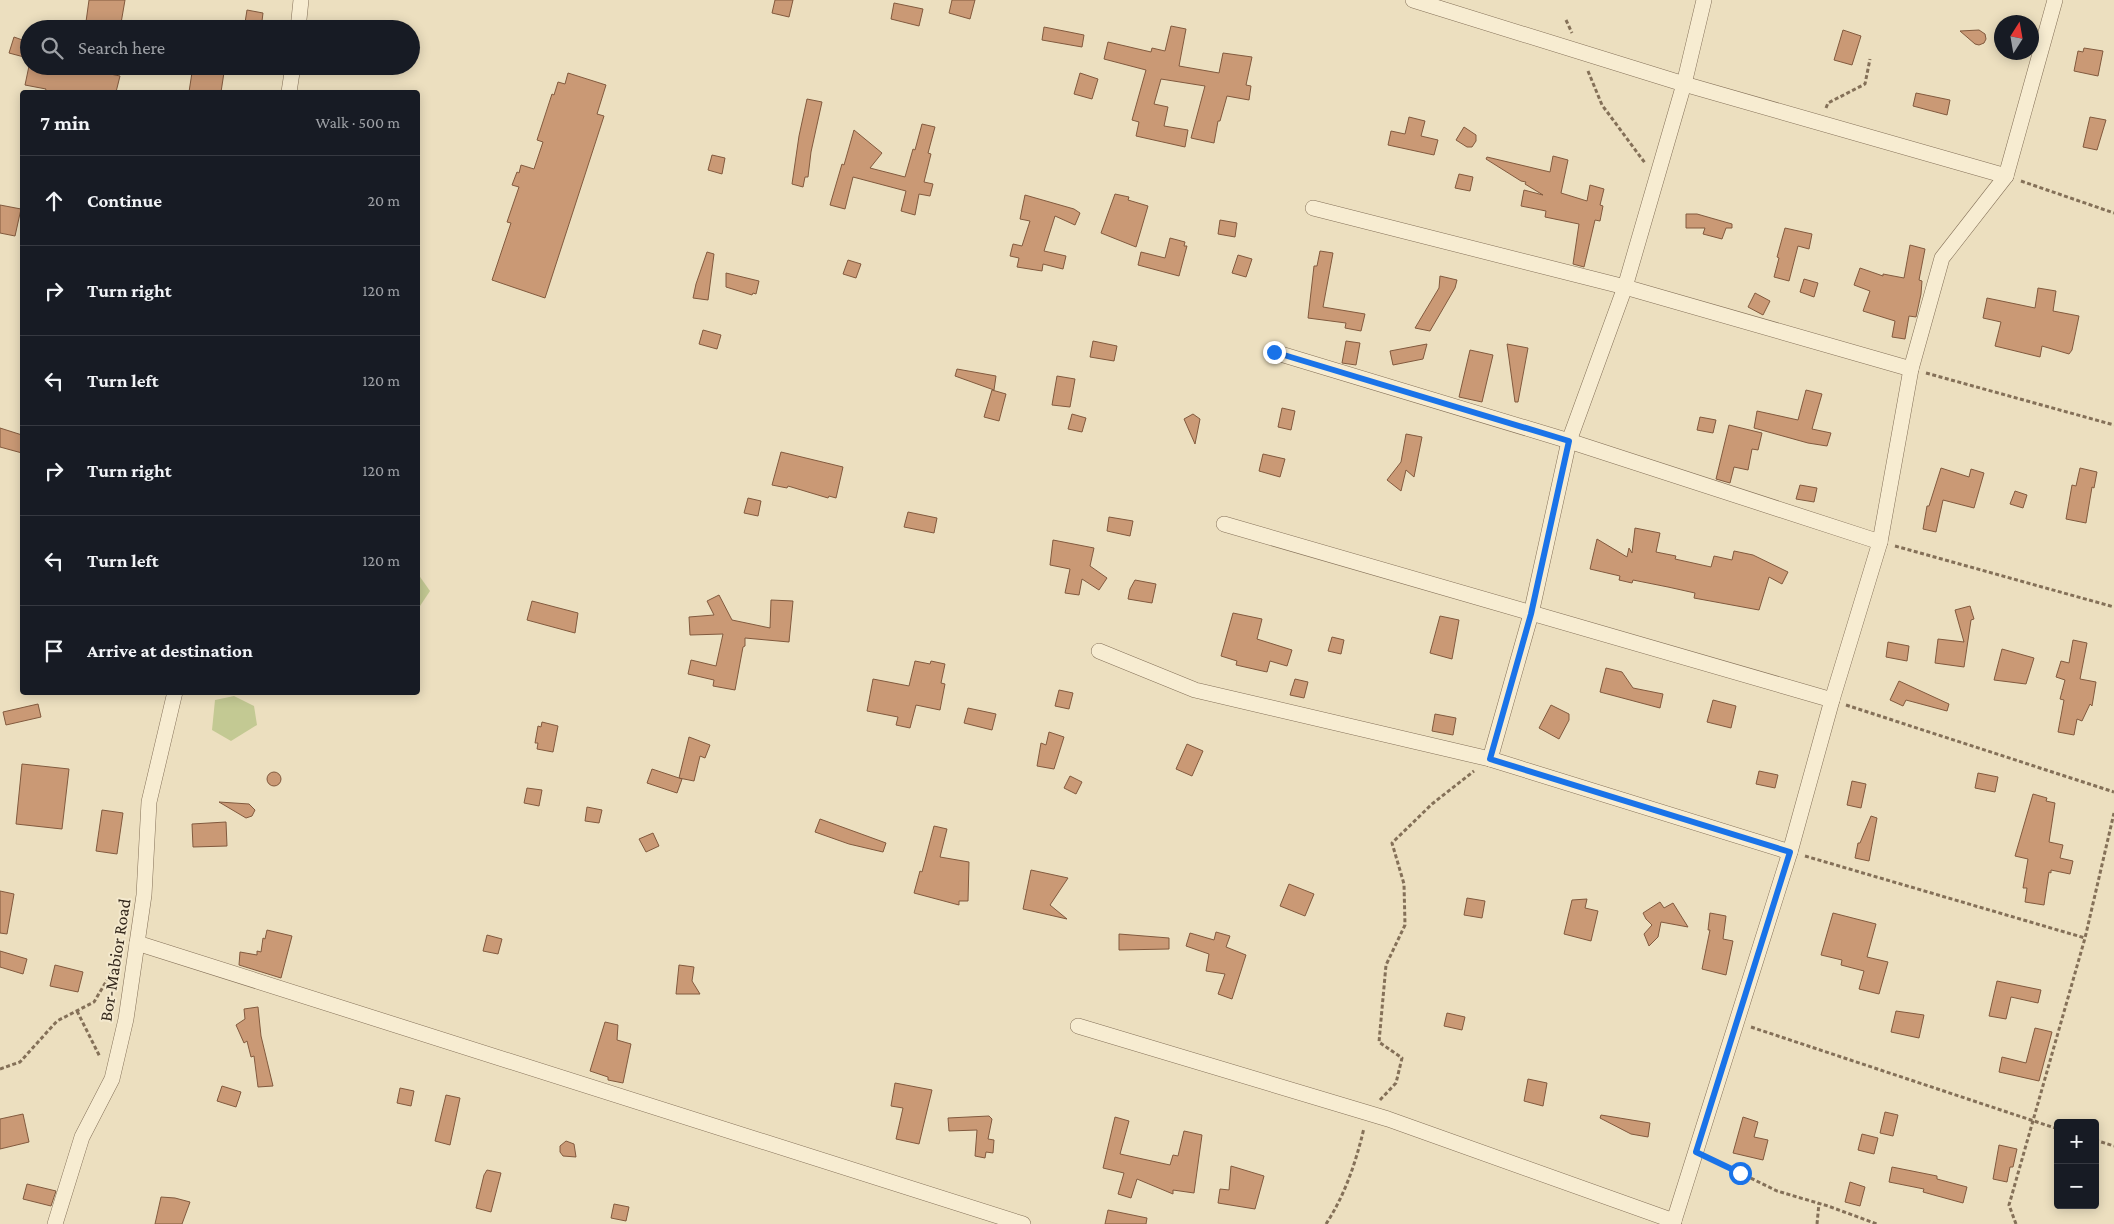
<!DOCTYPE html>
<meta charset="utf-8">
<style>
body{margin:0;font-family:"Crimson Pro",serif;background:#20242c;color:#f1f3f6}
.controls{position:absolute;right:15px;bottom:15px;display:grid;overflow:hidden;border-radius:5px;box-shadow:0 2px 12px #0003}
.controls button{width:45px;height:45px;display:grid;place-items:center;padding:0;border:0;border-bottom:1px solid #363941;background:#171b24;color:#f1f3f6;font:25px sans-serif}
.compass{position:absolute;left:1994px;top:15px;width:45px;height:45px;border-radius:50%;background:#171b24;box-shadow:0 2px 12px #0003;rotate:11deg}
.stop{position:absolute;width:15px;height:15px;margin:-11px;border:4px solid #1a73e8;border-radius:50%;background:#fff}
.stop.end{background:#1a73e8;border-color:#fff;box-shadow:0 1px 5px #0008}
.list{margin:0;padding:0;list-style:none}
h2{display:flex;justify-content:space-between;align-items:center;height:65px;margin:0;padding:0 20px;font-size:21px}
h2 small{font-size:16px;font-weight:400;color:#9ea1a6}
.list li{display:grid;grid-template-columns:32px 1fr auto;gap:15px;align-items:center;box-sizing:border-box;height:90px;padding:0 20px;border-top:1px solid #363941}
.list b{display:block;font-size:19px;white-space:nowrap}
.list em{font-size:16px;font-style:normal;color:#9ea1a6}
.icon{flex:none;width:28px;height:28px;fill:none;stroke:currentColor;stroke-width:2;stroke-linecap:round;stroke-linejoin:round}
.map{position:relative;flex:none;width:2114px;height:1224px;overflow:hidden}
.search{position:absolute;background:#171b24;box-shadow:0 2px 12px #0003;left:20px;top:20px;width:400px;height:55px;display:flex;align-items:center;gap:12px;box-sizing:border-box;padding:0 18px;border-radius:28px;color:#9ea1a6;font-size:19px}
.panel{position:absolute;background:#171b24;box-shadow:0 2px 12px #0003;left:20px;top:90px;width:400px;height:605px;border-radius:5px}
.map>svg:first-child{display:block}
.green{fill:#c3c993}
.building{fill:#ca9975;stroke:#825a3e}
.lines{fill:none;stroke-linecap:round;stroke-linejoin:round}
.street-casing{stroke:#847058;stroke-width:16}
.path{stroke:#847058;stroke-width:3;stroke-dasharray:4 2.5;stroke-linecap:butt}
.street{stroke:#f7ecd1;stroke-width:15}
.route{stroke:#1a73e8;stroke-width:6}
.labels{text-anchor:middle;dominant-baseline:central;stroke-width:4;stroke-linejoin:round;paint-order:stroke}
.street-label{font-size:18px;fill:#34281c;stroke:#f4e9ce}
</style>
<div class="map">
<svg width="2114" height="1224" viewBox="0 0 2114 1224">
<rect width="100%" height="100%" fill="#ecdfbf"/>
<g class="green">
<polygon points="418,574 430,591 418,609"/>
<polygon points="234,696 254,706 257,725 231,741 212,730 215,700"/>
</g>
<g class="building">
<polygon points="89,0 125,0 120,29 85,29"/>
<polygon points="775,0 793,0 789,17 772,13"/>
<polygon points="952,0 975,0 970,19 949,13"/>
<polygon points="894,3 923,9 919,26 891,19"/>
<polygon points="247,10 263,13 261,29 244,29"/>
<polygon points="1171,26 1186,29 1179,66 1219,73 1223,53 1252,57 1246,85 1251,86 1249,100 1227,96 1220,121 1218,121 1214,143 1191,138 1205,86 1161,79 1154,104 1168,107 1164,126 1188,130 1185,147 1136,136 1139,122 1132,120 1146,70 1104,59 1108,42 1151,52 1152,48 1165,51"/>
<polygon points="1044,27 1084,35 1082,47 1042,40"/>
<polygon points="1843,30 1861,36 1852,65 1834,60"/>
<polygon points="1979,30 1985,34 1986,39 1984,43 1979,45 1975,44 1960,31"/>
<polygon points="14,37 28,42 24,57 9,53"/>
<polygon points="2084,48 2103,51 2098,76 2074,71 2078,51 2083,52"/>
<polygon points="29,66 71,66 120,76 116,92 45,92 46,89 25,85"/>
<polygon points="193,66 225,66 221,92 189,92"/>
<polygon points="568,73 606,85 597,114 604,116 545,298 492,280 511,223 507,222 519,187 512,185 517,172 519,173 521,165 534,169 543,142 537,140 552,94 554,95 558,82 565,84"/>
<polygon points="1080,73 1098,79 1092,99 1074,94"/>
<polygon points="1916,93 1950,100 1947,115 1913,106"/>
<polygon points="807,99 822,102 811,152 808,177 805,177 803,187 792,184 799,136"/>
<polygon points="1409,117 1425,121 1421,136 1438,140 1434,155 1388,145 1391,131 1405,134"/>
<polygon points="2090,117 2106,120 2097,150 2083,147"/>
<polygon points="922,124 935,127 928,153 931,154 924,182 933,184 930,196 919,194 915,215 901,211 906,191 853,177 845,209 830,205 842,164 844,165 854,130 882,153 870,168 905,177 913,149 915,150"/>
<polygon points="1464,127 1476,135 1476,141 1472,147 1467,147 1456,140"/>
<polygon points="712,155 725,158 722,174 708,170"/>
<polygon points="1553,156 1568,160 1561,193 1587,201 1590,185 1604,189 1600,205 1603,206 1600,221 1595,220 1584,267 1573,264 1579,224 1545,217 1546,211 1521,206 1524,190 1543,195 1525,184 1526,182 1521,181 1486,159 1487,157 1550,172"/>
<polygon points="1459,174 1473,177 1470,191 1455,188"/>
<polygon points="1115,194 1129,197 1128,200 1148,206 1136,247 1101,233"/>
<polygon points="1025,195 1074,209 1080,213 1075,225 1055,216 1044,251 1066,256 1063,269 1043,264 1042,271 1017,267 1019,258 1010,256 1013,244 1022,246 1030,221 1020,219"/>
<polygon points="0,205 21,209 15,236 0,233"/>
<polygon points="1686,214 1697,214 1732,224 1732,228 1726,228 1722,239 1703,234 1705,228 1686,228"/>
<polygon points="1220,220 1237,223 1235,237 1218,234"/>
<polygon points="1785,228 1812,234 1809,249 1798,246 1789,281 1774,277 1779,258 1777,257"/>
<polygon points="1170,238 1185,242 1184,246 1187,246 1179,276 1138,265 1141,252 1165,258"/>
<polygon points="1910,245 1925,249 1919,280 1922,281 1921,294 1916,317 1909,316 1905,339 1892,337 1895,321 1863,311 1870,291 1854,285 1860,268 1883,276 1883,274 1904,278"/>
<polygon points="1320,251 1333,253 1323,307 1365,314 1361,331 1345,328 1346,323 1308,318 1314,266 1317,266"/>
<polygon points="707,252 714,254 708,300 693,298 696,284"/>
<polygon points="1238,255 1252,259 1246,277 1232,273"/>
<polygon points="848,260 861,264 856,278 843,274"/>
<polygon points="726,273 759,281 756,294 753,293 752,295 726,287"/>
<polygon points="1440,276 1457,280 1455,288 1430,331 1415,328 1439,288"/>
<polygon points="1804,279 1818,283 1814,297 1800,292"/>
<polygon points="2038,288 2056,291 2053,311 2079,316 2072,350 2069,354 2042,346 2040,357 1995,346 2001,322 1983,318 1987,298 2035,308"/>
<polygon points="1755,293 1770,301 1763,315 1748,307"/>
<polygon points="703,330 721,335 717,349 699,344"/>
<polygon points="1093,341 1117,346 1114,361 1090,357"/>
<polygon points="1346,341 1360,343 1356,365 1342,363"/>
<polygon points="1427,344 1423,359 1393,365 1390,351"/>
<polygon points="1507,344 1528,348 1518,402 1515,402"/>
<polygon points="1470,350 1493,355 1482,402 1459,397"/>
<polygon points="957,369 996,376 994,390 955,376"/>
<polygon points="1057,376 1075,379 1070,407 1052,405"/>
<polygon points="992,390 1006,394 999,421 984,417"/>
<polygon points="1806,390 1822,394 1812,429 1831,433 1827,446 1808,443 1754,428 1757,411 1798,420"/>
<polygon points="1282,408 1295,411 1291,430 1278,427"/>
<polygon points="1072,414 1086,418 1082,432 1068,429"/>
<polygon points="1193,414 1200,419 1195,444 1184,419"/>
<polygon points="1700,417 1716,420 1713,433 1697,430"/>
<polygon points="1729,425 1762,433 1758,450 1752,449 1748,470 1734,467 1730,483 1716,479"/>
<polygon points="0,428 22,435 22,453 0,447"/>
<polygon points="1406,434 1422,437 1414,477 1406,470 1401,491 1387,480 1401,462"/>
<polygon points="781,452 843,467 836,498 829,496 828,498 788,486 787,488 772,485"/>
<polygon points="1263,454 1285,459 1280,477 1259,471"/>
<polygon points="1941,468 1969,477 1971,469 1984,473 1974,508 1943,500 1936,532 1923,529 1927,506 1929,506"/>
<polygon points="2080,468 2097,472 2094,488 2092,487 2086,523 2066,519 2072,485 2076,486"/>
<polygon points="1800,485 1817,488 1814,502 1796,499"/>
<polygon points="2015,491 2027,495 2023,508 2010,504"/>
<polygon points="748,498 761,501 758,516 744,513"/>
<polygon points="908,512 937,518 934,533 904,527"/>
<polygon points="1109,517 1133,521 1130,536 1107,531"/>
<polygon points="1635,528 1660,533 1656,552 1676,556 1675,559 1711,567 1714,556 1732,560 1734,551 1753,555 1788,572 1782,584 1769,577 1759,610 1694,598 1695,593 1668,587 1633,580 1632,583 1619,580 1620,576 1590,569 1597,539 1627,557 1629,548 1632,553"/>
<polygon points="1053,540 1094,548 1090,566 1107,578 1099,590 1082,579 1079,595 1065,593 1070,569 1050,565"/>
<polygon points="1135,580 1156,584 1152,603 1128,599 1130,589"/>
<polygon points="719,595 732,620 770,628 771,600 793,601 789,642 745,638 745,646 743,647 735,690 713,686 714,680 688,674 691,660 716,666 723,634 690,635 689,617 714,615 707,601"/>
<polygon points="532,601 578,613 575,633 527,620"/>
<polygon points="1970,606 1974,619 1971,620 1964,667 1935,663 1938,639 1964,642 1955,610"/>
<polygon points="1233,613 1262,619 1257,639 1292,650 1287,666 1270,661 1267,672 1236,665 1237,661 1221,656"/>
<polygon points="1440,616 1459,620 1452,659 1430,653"/>
<polygon points="1332,637 1344,640 1341,654 1328,651"/>
<polygon points="2073,640 2087,643 2080,679 2096,682 2092,706 2090,704 2082,721 2077,719 2074,735 2058,732 2064,700 2060,699 2065,680 2056,677 2061,661 2069,663"/>
<polygon points="1888,642 1909,646 1907,661 1886,657"/>
<polygon points="2002,649 2034,658 2026,684 1994,680"/>
<polygon points="915,661 930,664 931,661 945,664 941,683 945,684 940,710 916,705 910,728 896,725 898,717 867,711 873,679 909,686"/>
<polygon points="1606,668 1622,672 1633,688 1663,694 1660,708 1600,692"/>
<polygon points="1295,679 1308,682 1304,698 1290,695"/>
<polygon points="1899,681 1949,704 1947,711 1906,700 1903,706 1890,700"/>
<polygon points="1059,690 1073,693 1069,709 1055,706"/>
<polygon points="1713,700 1736,706 1731,728 1707,722"/>
<polygon points="38,704 41,717 6,725 3,712"/>
<polygon points="1551,705 1569,714 1569,720 1559,739 1539,728"/>
<polygon points="968,708 996,714 992,730 964,723"/>
<polygon points="1435,714 1456,718 1453,735 1432,731"/>
<polygon points="542,722 558,726 553,752 537,749 538,743 535,743 538,726 541,727"/>
<polygon points="1049,732 1064,737 1054,769 1037,766 1041,743 1046,745"/>
<polygon points="689,737 710,745 705,758 700,756 694,781 679,778"/>
<polygon points="1187,744 1203,751 1192,776 1176,769"/>
<polygon points="22,764 69,769 62,829 16,824"/>
<polygon points="652,769 682,779 677,793 647,783"/>
<polygon points="1759,771 1778,775 1775,788 1756,784"/>
<circle cx="274" cy="779" r="7"/>
<polygon points="1978,773 1998,777 1995,792 1975,788"/>
<polygon points="1070,776 1082,782 1076,794 1064,788"/>
<polygon points="1852,781 1866,784 1861,808 1847,805"/>
<polygon points="527,788 542,790 539,806 524,803"/>
<polygon points="2033,794 2047,798 2046,801 2055,803 2049,842 2063,845 2060,858 2073,861 2070,874 2051,870 2051,873 2049,872 2044,905 2025,902 2027,888 2023,888 2028,859 2015,856"/>
<polygon points="219,802 249,804 255,810 252,816 246,818"/>
<polygon points="587,807 602,810 599,823 585,821"/>
<polygon points="102,810 123,813 117,854 96,851"/>
<polygon points="1871,816 1877,818 1869,861 1855,858 1858,843 1860,843"/>
<polygon points="820,819 886,843 883,852 849,844 815,832"/>
<polygon points="226,822 227,846 193,847 192,824"/>
<polygon points="934,826 947,829 940,857 969,862 968,901 959,901 959,905 914,893 920,871 922,872"/>
<polygon points="653,833 659,846 646,852 639,839"/>
<polygon points="1031,870 1068,878 1050,905 1067,919 1023,909"/>
<polygon points="1289,884 1314,894 1305,916 1280,906"/>
<polygon points="0,891 14,894 7,934 0,933"/>
<polygon points="1467,898 1485,901 1482,918 1464,915"/>
<polygon points="1587,899 1585,908 1598,911 1591,941 1564,934 1572,900"/>
<polygon points="1660,902 1664,908 1673,903 1688,927 1661,922 1658,937 1649,946 1644,934 1652,925 1646,919 1643,913"/>
<polygon points="1710,913 1726,916 1723,939 1733,941 1726,975 1702,969 1710,930 1708,930"/>
<polygon points="1833,913 1876,924 1867,957 1888,962 1879,994 1859,989 1864,971 1841,965 1842,960 1821,955"/>
<polygon points="267,930 292,936 281,978 239,965 240,952 257,955 257,951 261,952 263,938 265,939"/>
<polygon points="1216,932 1230,936 1226,947 1246,955 1232,999 1218,994 1225,974 1206,971 1209,954 1186,946 1190,933 1214,940"/>
<polygon points="1119,934 1169,938 1169,949 1119,950"/>
<polygon points="487,935 502,939 498,954 483,951"/>
<polygon points="0,951 27,959 23,974 0,967"/>
<polygon points="55,965 83,972 78,992 50,986"/>
<polygon points="679,965 694,967 692,981 700,994 676,994"/>
<polygon points="1997,981 2041,990 2038,1003 2011,997 2006,1019 1989,1016"/>
<polygon points="258,1007 261,1036 273,1086 258,1087 254,1056 251,1057 247,1041 244,1043 236,1025 245,1019 244,1009"/>
<polygon points="1896,1011 1924,1015 1919,1038 1891,1032"/>
<polygon points="1447,1013 1465,1017 1462,1030 1444,1026"/>
<polygon points="605,1022 618,1025 617,1040 631,1044 623,1083 608,1080 608,1077 590,1071"/>
<polygon points="2035,1028 2052,1032 2039,1081 1999,1072 2002,1057 2026,1063"/>
<polygon points="1528,1079 1547,1083 1543,1106 1524,1101"/>
<polygon points="895,1083 932,1090 919,1144 896,1139 903,1108 891,1106"/>
<polygon points="222,1086 241,1092 236,1107 217,1101"/>
<polygon points="400,1088 414,1091 411,1106 397,1103"/>
<polygon points="446,1095 460,1098 450,1145 435,1141"/>
<polygon points="1885,1112 1898,1115 1893,1136 1880,1133"/>
<polygon points="23,1114 29,1142 0,1149 0,1119"/>
<polygon points="1601,1115 1650,1123 1648,1137 1631,1134 1600,1118"/>
<polygon points="989,1116 992,1119 988,1139 994,1140 993,1153 986,1152 985,1158 975,1156 977,1130 949,1131 948,1118"/>
<polygon points="1115,1117 1129,1121 1120,1154 1170,1165 1173,1155 1178,1156 1184,1131 1202,1135 1194,1193 1173,1190 1173,1194 1137,1179 1131,1198 1118,1194 1124,1173 1103,1168"/>
<polygon points="1743,1117 1758,1122 1754,1137 1768,1140 1763,1160 1733,1153"/>
<polygon points="1862,1134 1878,1138 1874,1154 1858,1150"/>
<polygon points="566,1141 574,1144 576,1157 563,1156 560,1152 560,1146"/>
<polygon points="1999,1145 2017,1149 2013,1167 2010,1167 2007,1182 1993,1179"/>
<polygon points="1231,1166 1264,1176 1255,1209 1218,1203 1220,1189 1229,1190"/>
<polygon points="1892,1167 1937,1176 1937,1179 1967,1187 1963,1203 1923,1192 1924,1189 1889,1182"/>
<polygon points="487,1170 501,1173 491,1212 476,1208 484,1175"/>
<polygon points="1850,1182 1865,1187 1860,1206 1845,1202"/>
<polygon points="27,1184 56,1191 51,1206 23,1199"/>
<polygon points="161,1197 175,1198 190,1202 182,1224 155,1224"/>
<polygon points="614,1204 629,1207 626,1221 611,1218"/>
<polygon points="1108,1210 1147,1218 1146,1224 1105,1224"/>
</g>
<g class="lines">
<defs>
<g id="street">
<polyline points="1413,0 1684,84 2006,176"/>
<polyline points="298,29 301,0"/>
<polyline points="289,92 293,66"/>
<polyline points="1313,208 1625,287 1911,369"/>
<polyline points="1274,352 1569,441 1880,542"/>
<polyline points="1224,524 1832,700"/>
<polyline points="1099,651 1195,690 1490,759 1790,852"/>
<polyline points="1490,759 1531,614 1569,441 1625,287 1684,84 1704,0"/>
<polyline points="137,943 1023,1224"/>
<polyline points="1078,1026 1388,1119 1674,1221"/>
<polyline points="55,1224 82,1137 112,1079 126,1019 144,895 149,802 175,692"/>
<polyline points="1673,1224 1790,852 1832,700 1880,542 1911,369 1942,258 2006,176 2055,0"/>
</g>
</defs>
<use href="#street" class="street-casing"/>
<g class="path">
<polyline points="1566,20 1572,33"/>
<polyline points="1588,71 1602,105 1645,163"/>
<polyline points="1826,108 1828,103 1865,84 1870,59"/>
<polyline points="2021,181 2114,213"/>
<polyline points="1926,373 2114,425"/>
<polyline points="1895,546 2114,607"/>
<polyline points="1846,705 2114,792"/>
<polyline points="1805,856 2085,938"/>
<polyline points="77,1011 100,1057"/>
<polyline points="1751,1027 2058,1129"/>
<polyline points="0,1069 20,1062 57,1021 94,1002 116,965"/>
<polyline points="1380,1100 1396,1083 1402,1058 1379,1042 1386,965 1405,925 1404,884 1392,843 1432,804 1474,771"/>
<polyline points="2095,1140 2114,1146"/>
<polyline points="1710,1158 1777,1191 1828,1206 1877,1224"/>
<path d="M1326,1224C1345,1195 1356,1162 1364,1128"/>
<polyline points="1817,1224 1819,1203"/>
<polyline points="2016,1224 2009,1205 2085,938 2114,813"/>
</g>
<use href="#street" class="street"/>
</g>
<g class="lines">
<polyline class="route" points="1274,352 1569,441 1531,614 1490,759 1790,852 1696,1152 1740,1173"/>
</g>
<g class="labels">
<g class="street-label">
<text transform="translate(115 960) rotate(-81)">Bor-Mabior Road</text>
</g>
</g>
</svg>
<div class="controls">
<button>+</button>
<button>−</button>
</div>
<svg class="compass" viewBox="-18 -18 36 36"><path d="M0-13l5 13h-10z" fill="#e53935"/><path d="M0 13l5-13h-10z" fill="#9ea1a6"/></svg>
<div class="stop" style="left:1740px;top:1173px"></div>
<div class="stop end" style="left:1274px;top:352px"></div>
<div class="search"><svg class="icon" aria-label="search" viewBox="0 0 24 24"><circle cx="10" cy="10" r="6"/><path d="M15 15l6 6"/></svg>Search here</div>
<section class="panel">
<h2>7 min<small>Walk · 500 m</small></h2>
<ul class="list">
<li><svg class="icon" aria-label="ahead" viewBox="0 0 24 24"><path d="M12 20V5M6 11l6-6 6 6"/></svg><div><b>Continue</b></div><em>20 m</em></li>
<li><svg class="icon" aria-label="right" viewBox="0 0 24 24"><path d="M7 20v-9h11M14 6l5 5-5 5"/></svg><div><b>Turn right</b></div><em>120 m</em></li>
<li><svg class="icon" aria-label="left" viewBox="0 0 24 24"><path d="M17 20v-9H6M10 6l-5 5 5 5"/></svg><div><b>Turn left</b></div><em>120 m</em></li>
<li><svg class="icon" aria-label="right" viewBox="0 0 24 24"><path d="M7 20v-9h11M14 6l5 5-5 5"/></svg><div><b>Turn right</b></div><em>120 m</em></li>
<li><svg class="icon" aria-label="left" viewBox="0 0 24 24"><path d="M17 20v-9H6M10 6l-5 5 5 5"/></svg><div><b>Turn left</b></div><em>120 m</em></li>
<li><svg class="icon" aria-label="arrive" viewBox="0 0 24 24"><path d="M6 21V4h12l-3 4 3 4H6"/></svg><div><b>Arrive at destination</b></div></li>
</ul>
</section>
</div>
